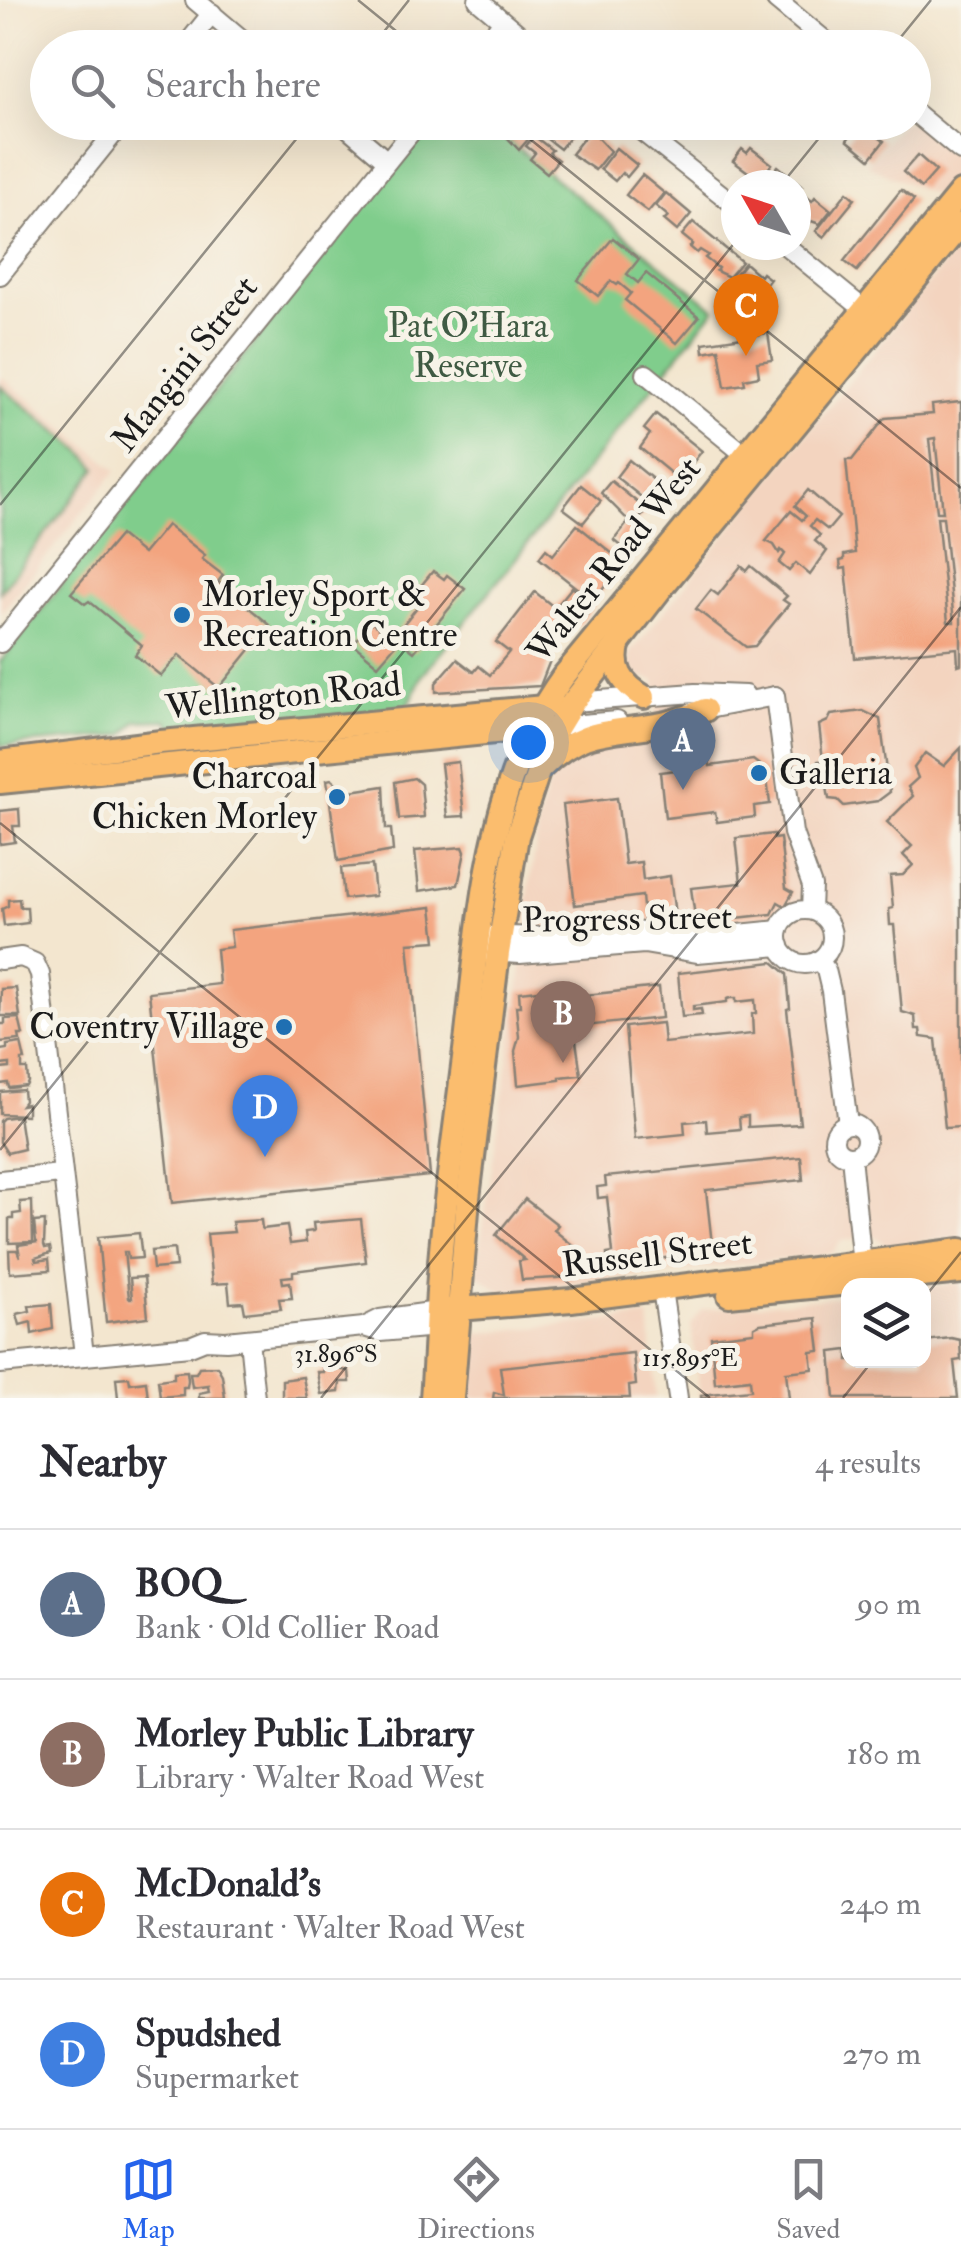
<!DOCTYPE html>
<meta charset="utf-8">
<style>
body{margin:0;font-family:"IM FELL Double Pica",serif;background:#f2f2f3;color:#2b2b33}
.controls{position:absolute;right:30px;bottom:30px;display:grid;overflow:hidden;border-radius:20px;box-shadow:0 10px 40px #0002}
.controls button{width:90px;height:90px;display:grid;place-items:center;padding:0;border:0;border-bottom:2px solid #e1e1e2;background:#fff;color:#2b2b33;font:50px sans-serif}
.compass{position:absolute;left:721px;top:170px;width:90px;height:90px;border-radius:50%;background:#fff;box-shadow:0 10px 40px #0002;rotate:309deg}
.you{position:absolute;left:528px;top:742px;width:35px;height:35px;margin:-25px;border:8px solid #fff;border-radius:50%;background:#1a73e8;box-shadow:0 0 0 15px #1a73e833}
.badge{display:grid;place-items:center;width:65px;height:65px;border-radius:50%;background:#2563eb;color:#fff;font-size:32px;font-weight:700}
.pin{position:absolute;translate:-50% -82px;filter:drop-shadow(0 2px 5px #0008)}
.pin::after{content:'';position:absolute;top:52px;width:35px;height:30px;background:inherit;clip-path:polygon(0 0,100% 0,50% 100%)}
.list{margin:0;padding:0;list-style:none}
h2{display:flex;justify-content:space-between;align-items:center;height:130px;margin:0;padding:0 40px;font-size:42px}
h2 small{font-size:32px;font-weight:400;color:#7c7c81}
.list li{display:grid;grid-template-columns:65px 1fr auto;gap:30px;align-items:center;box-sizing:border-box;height:150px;padding:0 40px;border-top:2px solid #e1e1e2}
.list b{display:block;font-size:38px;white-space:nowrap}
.list p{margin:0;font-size:32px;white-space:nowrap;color:#7c7c81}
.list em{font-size:32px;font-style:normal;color:#7c7c81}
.icon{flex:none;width:55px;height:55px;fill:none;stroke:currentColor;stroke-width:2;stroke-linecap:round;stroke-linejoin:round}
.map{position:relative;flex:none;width:961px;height:1398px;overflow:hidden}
.search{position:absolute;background:#fff;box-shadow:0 10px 40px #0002;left:30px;right:30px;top:30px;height:110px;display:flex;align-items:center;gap:25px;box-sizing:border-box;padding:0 35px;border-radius:55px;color:#7c7c81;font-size:38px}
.sheet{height:730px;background:#fff}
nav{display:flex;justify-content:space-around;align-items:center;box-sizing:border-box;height:140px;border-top:2px solid #e1e1e2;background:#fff;font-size:28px;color:#7c7c81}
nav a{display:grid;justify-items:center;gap:5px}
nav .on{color:#2563eb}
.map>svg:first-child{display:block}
.built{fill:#f3d4bf}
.green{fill:#80cd8c;stroke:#4e7454;stroke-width:2.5}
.building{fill:#f3a47f;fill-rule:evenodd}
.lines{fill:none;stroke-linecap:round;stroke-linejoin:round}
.minor-casing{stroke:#888176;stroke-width:22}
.major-casing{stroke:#888176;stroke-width:28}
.minor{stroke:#fff;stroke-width:18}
.major{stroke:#fbbd6e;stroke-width:22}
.ticks{fill:none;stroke:#1c1c1c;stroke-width:2.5;stroke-opacity:0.45}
.poi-dot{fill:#1f6fb2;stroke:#f7f3e8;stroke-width:4}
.labels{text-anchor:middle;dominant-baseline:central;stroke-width:10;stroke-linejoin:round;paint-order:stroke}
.park-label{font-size:35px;fill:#3f5a43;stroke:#f7f3e8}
.street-label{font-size:35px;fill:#1c1c1c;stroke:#f7f3e8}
.poi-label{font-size:35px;fill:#1c1c1c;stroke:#f7f3e8;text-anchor:start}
.ticks-label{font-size:25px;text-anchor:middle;fill:#1c1c1c;stroke:#f7f3e8;stroke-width:10;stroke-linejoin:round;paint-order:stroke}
</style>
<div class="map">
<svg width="961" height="1398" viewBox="0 0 961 1398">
<rect width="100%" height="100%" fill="#f7f3e8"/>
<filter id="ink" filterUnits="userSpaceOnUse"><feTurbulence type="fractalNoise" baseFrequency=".01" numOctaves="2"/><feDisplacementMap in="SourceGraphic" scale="20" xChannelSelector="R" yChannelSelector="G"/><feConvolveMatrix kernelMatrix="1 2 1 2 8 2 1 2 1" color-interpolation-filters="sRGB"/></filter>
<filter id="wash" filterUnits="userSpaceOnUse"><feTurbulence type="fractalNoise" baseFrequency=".0048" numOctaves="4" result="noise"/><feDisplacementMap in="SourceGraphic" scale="40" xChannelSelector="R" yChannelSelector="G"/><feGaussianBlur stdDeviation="2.25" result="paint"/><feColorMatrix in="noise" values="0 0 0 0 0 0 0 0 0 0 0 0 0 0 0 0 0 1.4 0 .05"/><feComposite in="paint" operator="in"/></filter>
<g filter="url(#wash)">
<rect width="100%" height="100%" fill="#f3e6cf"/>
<g class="built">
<polygon points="914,122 961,151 961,171 938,197 867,165 902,123"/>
<polygon points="961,243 961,1238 885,1245 876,1236 841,1241 833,1252 813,1256 501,1292 476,1273 529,922 526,909 541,811 550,781 562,765 601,740 658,732 655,680 637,676 630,666 630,654"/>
<polygon points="0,376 117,470 0,614"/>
<polygon points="961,1283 961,1398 700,1398 691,1325 702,1310 848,1296 848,1360 924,1360 924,1288"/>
<polygon points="649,1317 656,1398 463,1398 469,1343 479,1333"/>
</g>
<g class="green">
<polygon points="429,123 487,123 715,309 422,676 409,704 399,710 174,731 168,720 137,721 125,734 111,737 0,746 0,662"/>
<polygon points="0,386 81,450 97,468 0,592"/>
</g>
<g id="blocks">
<g class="building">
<polygon points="509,122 527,125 522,131 530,137 519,150 502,132"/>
<polygon points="545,122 577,122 580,124 560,149 547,139 554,130"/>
<polygon points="861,122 870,122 877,128 873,133 884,141 870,159 847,140"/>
<polygon points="590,130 610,151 595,170 571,154"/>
<polygon points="534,136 552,150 549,153 558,160 547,173 530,159 535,153 526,146"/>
<polygon points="616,148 637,165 627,177 622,173 615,181 600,169"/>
<polygon points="751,148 772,164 759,180 733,161 742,149 747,153"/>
<polygon points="918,155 936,171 921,188 903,172"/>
<polygon points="778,166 801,185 763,185"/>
<polygon points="642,175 664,193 648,212 626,195"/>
<polygon points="901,190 914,200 857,271 844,261"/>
<polygon points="847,192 855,199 824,237 816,231"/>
<polygon points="666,193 691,214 677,231 664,220 668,216 656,206"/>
<polygon points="806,196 812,201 815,197 831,210 820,224 796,216 796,208"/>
<polygon points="693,222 742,262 729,277 716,271 718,268 705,258 708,255 700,250 697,253 690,247 693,244 682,235"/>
<polygon points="613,238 639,259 627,274 638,283 646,273 699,317 677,343 625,300 631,293 619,283 617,285 611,281 598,296 578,280"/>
<polygon points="745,263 760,276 762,273 770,279 752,301 729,282"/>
<polygon points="768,333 772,360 757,362 759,376 744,379 745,384 725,387 719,349 704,352 703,343"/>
<path d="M961,402V664L958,665L957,648L855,658L846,568L841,569L840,561L844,560V555L855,553L846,460H852L885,418L933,414L932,405ZM935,438L943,512H937L929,439ZM937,517H943L954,622H948Z"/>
<polygon points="656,414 702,451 679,480 640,448 650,434 644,429"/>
<polygon points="629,460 672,495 659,511 616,477"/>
<polygon points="611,481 648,511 632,524 643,534 629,552 614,540 629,521 601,493"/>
<polygon points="581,485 601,501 583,523 563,508"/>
<polygon points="808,490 839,517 828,530 815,520 810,526 820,535 815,541 827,551 810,575 796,563 789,571 779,563 785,554 781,550 779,553 774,545 766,541 791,511 802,520 806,516 795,506"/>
<polygon points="167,525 205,555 202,559 223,575 218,582 270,625 219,688 179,655 161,676 135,655 142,645 89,601 85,604 71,593 120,535 143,554"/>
<polygon points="577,525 624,563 593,601 539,558 546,549 553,555"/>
<polygon points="741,566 747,571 751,566 787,596 783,600 789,604 755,646 746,647 696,609 711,590 718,595"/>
<polygon points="433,571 444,579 447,575 465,589 414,652 394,636 418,606 410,599"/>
<polygon points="572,587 594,605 578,626 566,616 540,649 551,658 540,686 436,692 436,683 457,659 474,672 479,666 490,675 509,652 496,642 535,592 555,608"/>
<polygon points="372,622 397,643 378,665 353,644"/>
<polygon points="863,711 880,719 890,792 878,801 844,806 838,800 829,799 824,768 817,767 818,761 823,760 819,725 828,721 831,715"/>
<polygon points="961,748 961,1127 945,1128 936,1039 921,1037 920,1029 916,1029 915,1016 902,1012 894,925 890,925 889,909 893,908 890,876 903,875 913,865 903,855 912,846 887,822 913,796 908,787 918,778 914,768 925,753 944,766"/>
<polygon points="709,760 710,766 753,760 766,770 770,804 754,806 755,817 717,822 715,812 665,818 660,772 693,768 692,762"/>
<polygon points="458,762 464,816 447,817 441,764"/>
<polygon points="414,778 421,784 424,817 399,819 395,782"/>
<polygon points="331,779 336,783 338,793 384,786 386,829 391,829 393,851 338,861 327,780"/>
<polygon points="617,798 625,864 641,862 643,880 670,876 675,915 644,919 642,896 575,905 563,805"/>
<polygon points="19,809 20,826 13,826 15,842 0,844 0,811"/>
<polygon points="774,834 774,839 780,838 786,888 793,892 785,906 778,902 772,914 701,922 695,917 691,888 741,883 736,838"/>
<polygon points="463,847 465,852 458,885 419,891 415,851"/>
<polygon points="372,865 375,896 344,899 341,868"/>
<polygon points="19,899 20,907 27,907 28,923 4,926 2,909 8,906 8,900"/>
<polygon points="432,907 436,941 408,943 430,1176 172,1203 149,992 219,984 216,949 232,947 230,930"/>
<polygon points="773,962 787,974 790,1008 787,1009 800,1124 748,1127 748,1116 739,1117 740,1129 707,1132 706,1120 684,1122 685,1134 635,1139 625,1027 662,1023 664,1043 753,1034 752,1014 756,1013 755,1000 736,1002 736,998 731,998 727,999 727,1002 693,1006 693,1010 701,1009 702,1015 682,1017 678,973"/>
<polygon points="575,986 576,996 659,987 662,1018 574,1027 581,1075 560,1077 560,1080 518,1085 515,1051 519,1037 516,1006 520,1006 519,992"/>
<polygon points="16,988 20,1016 0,1016 1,989"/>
<polygon points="19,1018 23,1035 19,1035 20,1040 0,1042 0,1024 5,1024 5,1019"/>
<polygon points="21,1043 25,1060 22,1060 22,1069 27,1069 28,1082 26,1086 9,1088 8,1083 0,1084 0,1069 10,1068 10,1064 0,1065 0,1050 7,1049 7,1045"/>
<polygon points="23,1090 24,1101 21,1105 27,1104 27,1115 0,1114 0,1092"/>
<polygon points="19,1116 24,1149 7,1153 0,1142 0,1121 3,1118"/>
<polygon points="801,1157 803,1180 706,1190 713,1253 607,1264 607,1254 613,1253 607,1197 598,1198 597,1187 606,1186 605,1177"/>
<polygon points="525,1199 558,1225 554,1230 575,1247 576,1268 571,1269 572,1277 522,1280 519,1261 525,1260 496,1235"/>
<polygon points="32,1201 33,1242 9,1243 9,1219 13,1219 13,1214 21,1213 20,1202"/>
<polygon points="361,1219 366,1262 293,1271 293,1276 282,1277 283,1283 290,1282 292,1298 279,1299 281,1309 245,1313 243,1302 230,1303 228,1283 212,1284 207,1234 234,1232 232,1222 261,1220 262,1229 287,1226 290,1244 306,1242 305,1232 314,1231 313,1223"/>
<polygon points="45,1221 44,1245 45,1248 50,1247 51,1253 35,1258 36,1261 49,1259 50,1270 10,1273 9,1250 17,1250 20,1257 18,1245 38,1242 36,1242 34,1222"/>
<polygon points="139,1233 142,1258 128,1259 127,1252 124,1252 129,1298 132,1298 130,1278 144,1277 148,1317 106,1322 98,1237"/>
<polygon points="174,1249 176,1267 153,1269 151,1251"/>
<polygon points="51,1304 53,1329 32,1334 31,1322 20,1325 17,1314 30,1311 29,1306"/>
<polygon points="816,1318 820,1351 811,1352 813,1369 786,1372 789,1398 701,1398 701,1395 751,1390 750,1379 715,1383 711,1337 754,1332 754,1327 760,1324"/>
<polygon points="951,1338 960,1340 961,1360 954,1361 958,1398 835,1398 831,1352 848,1350 848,1360 924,1360 924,1341"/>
<polygon points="633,1353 636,1385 629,1386 630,1398 493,1398 494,1392 504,1395 500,1367"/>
<polygon points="217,1366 222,1375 225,1398 199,1398 199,1393 209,1391 208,1385 192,1387 190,1373 196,1373 199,1367"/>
<polygon points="323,1367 349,1371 350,1382 340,1382 339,1392 321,1394 317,1372 323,1372"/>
<polygon points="187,1371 188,1380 187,1387 183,1387 183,1395 160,1397 158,1380 174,1378 174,1372"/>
<polygon points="129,1377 130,1383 146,1381 148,1398 118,1398 116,1378"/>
<polygon points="303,1377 307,1398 282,1398 282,1380"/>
</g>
</g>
</g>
<g filter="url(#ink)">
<use href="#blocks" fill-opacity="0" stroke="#888176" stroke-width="2.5"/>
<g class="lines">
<defs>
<g id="minor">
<polyline points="195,0 252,48"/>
<polyline points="478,0 535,48"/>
<polyline points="776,0 834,48"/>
<polyline points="184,48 212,13"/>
<polyline points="481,48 503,22"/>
<polyline points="914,112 961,151"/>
<polyline points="341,122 387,161"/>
<polyline points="630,122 736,206"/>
<polyline points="785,245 872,316"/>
<polyline points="0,275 123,122"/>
<polyline points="646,374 754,462"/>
<polyline points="0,643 419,122"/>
<polyline points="775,696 793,833 812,886 811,910"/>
<polyline points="573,702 695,693 745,695"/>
<polyline points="692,712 775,696"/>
<polyline points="558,726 617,721"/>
<circle cx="805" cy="937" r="27"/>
<polyline points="491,936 568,937 633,931 699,938 779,930"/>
<polyline points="487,952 520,954 644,944 697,953 780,946"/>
<polyline points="0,960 21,957 35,963 40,974 84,1355"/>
<polyline points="819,960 826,970 831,991 848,1124"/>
<circle cx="850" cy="1140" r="16"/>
<polyline points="851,1156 863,1275"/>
<polyline points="0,1180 61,1174"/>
<polyline points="662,1289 678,1398"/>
<polyline points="364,1327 380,1332 437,1327"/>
<polyline points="249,1339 255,1398"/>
<polyline points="0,1364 190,1346 205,1340 226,1341 364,1327 380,1319 438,1311"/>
</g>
<g id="major">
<path d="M619,642C611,668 622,684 644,697"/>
<polyline points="0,762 161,742 555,706"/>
<path d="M542,767C584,725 615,734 667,723C680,720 693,715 705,710"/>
<polyline points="0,782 544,727"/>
<polyline points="729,1295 961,1272"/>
<polyline points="446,1310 571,1300 961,1250"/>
<path d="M432,1398C435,1362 436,1327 438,1291C443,1205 457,1119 467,1034C481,911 488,781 563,677L961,192"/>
<polyline points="452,1398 468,1198 498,953 517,836 547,745 573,702 662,587 961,224"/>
</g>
</defs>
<use href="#minor" class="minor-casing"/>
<use href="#major" class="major-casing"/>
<use href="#minor" class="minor"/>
<use href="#major" class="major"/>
</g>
</g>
<path class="ticks" d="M358,0L417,48M371,48L409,0M892,48L931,0M509,122L961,488M781,185L832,122M0,505L310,122M0,823L710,1398M0,1150L736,241M924,1298L961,1252M321,1398L961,607M843,1398L873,1360"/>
<g class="poi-dot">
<circle cx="182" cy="615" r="10"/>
<circle cx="759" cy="773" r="10"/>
<circle cx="337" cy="797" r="10"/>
<circle cx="284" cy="1027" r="10"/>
</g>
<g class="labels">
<g class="park-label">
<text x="468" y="326">Pat O'Hara<tspan x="468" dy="40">Reserve</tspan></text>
</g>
<g class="street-label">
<text transform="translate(185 364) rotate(-52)">Mangini Street</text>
<text transform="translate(614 560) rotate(-51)">Walter Road West</text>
<text transform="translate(283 696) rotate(-6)">Wellington Road</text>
<text transform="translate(627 919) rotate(-1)">Progress Street</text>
<text transform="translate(657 1254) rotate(-7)">Russell Street</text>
</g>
<g class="poi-label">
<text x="202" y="595">Morley Sport &amp;<tspan x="202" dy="40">Recreation Centre</tspan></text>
<text x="779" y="773">Galleria</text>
<text x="317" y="777" text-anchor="end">Charcoal<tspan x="317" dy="40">Chicken Morley</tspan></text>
<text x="264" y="1027" text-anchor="end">Coventry Village</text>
</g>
</g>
<g class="ticks-label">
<text x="336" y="1362">31.896°S</text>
<text x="690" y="1366">115.895°E</text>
</g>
</svg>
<div class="controls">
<button><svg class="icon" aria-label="layers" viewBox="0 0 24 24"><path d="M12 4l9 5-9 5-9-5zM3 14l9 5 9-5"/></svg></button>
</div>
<svg class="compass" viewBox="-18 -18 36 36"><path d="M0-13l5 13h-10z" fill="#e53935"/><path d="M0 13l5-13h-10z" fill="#7c7c81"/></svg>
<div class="you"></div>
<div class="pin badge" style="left:683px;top:790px;background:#5c6f8a">A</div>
<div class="pin badge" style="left:563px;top:1063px;background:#8d6e63">B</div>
<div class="pin badge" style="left:746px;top:356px;background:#e8710a">C</div>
<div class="pin badge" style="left:265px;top:1157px;background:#3f7fe0">D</div>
<div class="search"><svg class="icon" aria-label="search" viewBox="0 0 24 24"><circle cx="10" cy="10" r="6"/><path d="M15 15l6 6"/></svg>Search here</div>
</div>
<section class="sheet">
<h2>Nearby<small>4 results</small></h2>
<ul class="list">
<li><span class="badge" style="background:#5c6f8a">A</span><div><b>BOQ</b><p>Bank · Old Collier Road</p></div><em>90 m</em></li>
<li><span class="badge" style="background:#8d6e63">B</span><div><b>Morley Public Library</b><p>Library · Walter Road West</p></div><em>180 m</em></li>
<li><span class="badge" style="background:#e8710a">C</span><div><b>McDonald's</b><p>Restaurant · Walter Road West</p></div><em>240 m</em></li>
<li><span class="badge" style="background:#3f7fe0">D</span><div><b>Spudshed</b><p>Supermarket</p></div><em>270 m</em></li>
</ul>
</section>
<nav>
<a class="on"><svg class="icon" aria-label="map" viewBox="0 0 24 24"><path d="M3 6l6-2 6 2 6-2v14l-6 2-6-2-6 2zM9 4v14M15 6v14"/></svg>Map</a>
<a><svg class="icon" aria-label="directions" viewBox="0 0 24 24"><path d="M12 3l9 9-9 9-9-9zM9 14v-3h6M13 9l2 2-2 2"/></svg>Directions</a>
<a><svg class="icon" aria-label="saved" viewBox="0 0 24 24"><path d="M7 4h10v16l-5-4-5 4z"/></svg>Saved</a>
</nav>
